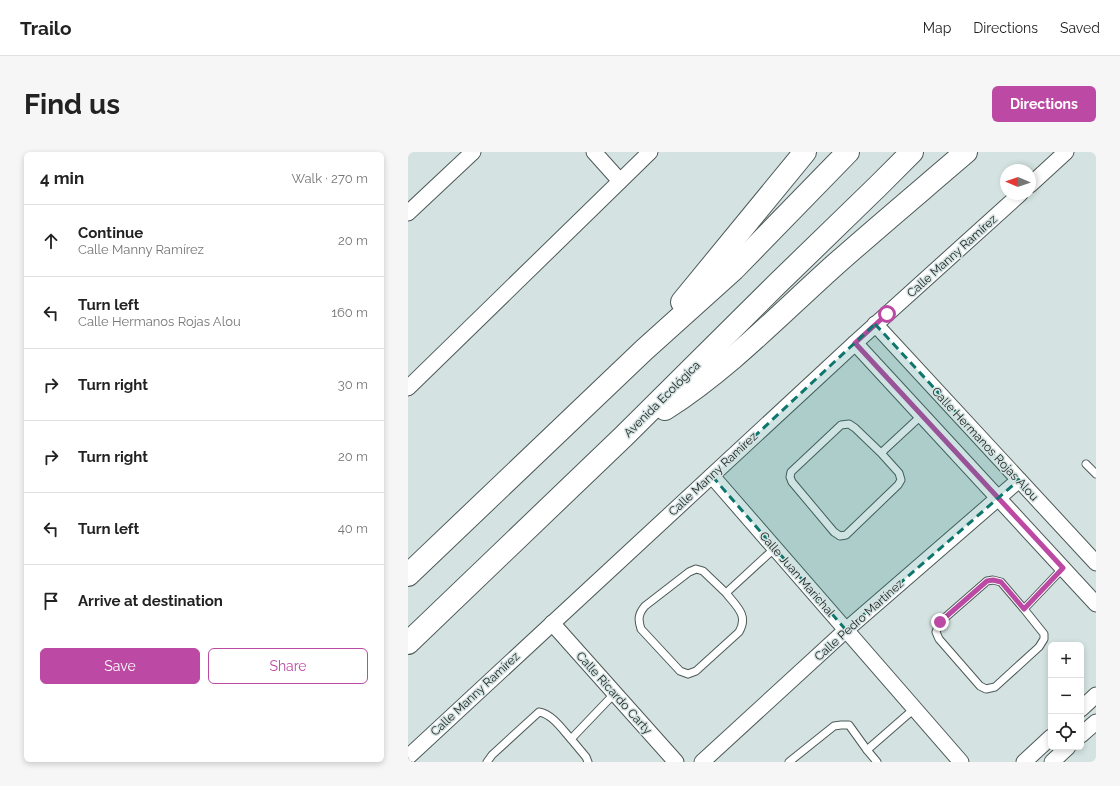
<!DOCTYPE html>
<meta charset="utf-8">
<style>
body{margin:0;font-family:Raleway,sans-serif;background:#f6f6f6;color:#222}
.controls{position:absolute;right:12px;bottom:12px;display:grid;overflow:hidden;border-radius:6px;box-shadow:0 2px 6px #0003}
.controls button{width:36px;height:36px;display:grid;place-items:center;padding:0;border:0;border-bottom:1px solid #e0e0e0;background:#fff;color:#222;font:20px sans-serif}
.compass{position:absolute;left:592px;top:12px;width:36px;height:36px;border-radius:50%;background:#fff;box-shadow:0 2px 6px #0003;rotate:272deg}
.stop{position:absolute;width:12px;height:12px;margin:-9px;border:3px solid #bc4aa4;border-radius:50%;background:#fff}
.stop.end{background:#bc4aa4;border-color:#fff;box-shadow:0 1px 4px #0008}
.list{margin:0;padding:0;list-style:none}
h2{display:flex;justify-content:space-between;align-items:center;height:52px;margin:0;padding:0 16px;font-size:17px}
h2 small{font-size:13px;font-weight:400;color:#767676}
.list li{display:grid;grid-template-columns:26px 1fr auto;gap:12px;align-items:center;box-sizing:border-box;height:72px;padding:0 16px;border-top:1px solid #e0e0e0}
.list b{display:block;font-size:15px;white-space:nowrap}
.list p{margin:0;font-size:13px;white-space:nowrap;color:#767676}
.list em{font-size:13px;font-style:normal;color:#767676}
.actions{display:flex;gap:8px;padding:12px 16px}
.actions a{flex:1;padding:9px 0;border:1px solid #bc4aa4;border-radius:6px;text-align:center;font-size:14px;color:#bc4aa4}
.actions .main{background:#bc4aa4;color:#fff}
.icon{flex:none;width:22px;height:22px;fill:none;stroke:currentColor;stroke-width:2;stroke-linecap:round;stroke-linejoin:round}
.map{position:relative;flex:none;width:688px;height:610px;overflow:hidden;border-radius:6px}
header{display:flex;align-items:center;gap:24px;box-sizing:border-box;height:56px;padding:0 20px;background:#fff;border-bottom:1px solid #e0e0e0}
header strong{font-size:19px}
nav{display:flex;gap:22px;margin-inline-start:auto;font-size:14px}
.intro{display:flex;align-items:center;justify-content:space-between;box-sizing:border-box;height:96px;padding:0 24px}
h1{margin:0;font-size:28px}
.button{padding:10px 18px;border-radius:6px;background:#bc4aa4;color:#fff;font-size:14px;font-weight:700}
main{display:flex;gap:24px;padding:0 24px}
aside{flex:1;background:#fff;border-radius:6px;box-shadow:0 2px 6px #0003}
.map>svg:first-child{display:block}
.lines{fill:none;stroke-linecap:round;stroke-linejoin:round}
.service-casing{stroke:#4d5a58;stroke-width:9}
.minor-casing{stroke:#4d5a58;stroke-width:17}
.primary-casing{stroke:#4d5a58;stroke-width:24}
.service{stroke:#fff;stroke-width:7}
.minor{stroke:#fff;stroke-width:15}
.primary{stroke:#fff;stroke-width:22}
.route{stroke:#bc4aa4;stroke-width:5}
.marked{fill:#0f766e;fill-opacity:0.2;stroke:#0f766e;stroke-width:3;stroke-dasharray:8 5;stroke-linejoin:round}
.labels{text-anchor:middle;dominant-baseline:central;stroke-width:3;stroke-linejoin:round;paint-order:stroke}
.street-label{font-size:12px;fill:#212726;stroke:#d4e3e1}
</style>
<header>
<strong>Trailo</strong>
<nav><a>Map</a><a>Directions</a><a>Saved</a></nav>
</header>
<div class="intro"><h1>Find us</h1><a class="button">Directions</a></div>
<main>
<aside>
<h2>4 min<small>Walk · 270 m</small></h2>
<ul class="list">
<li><svg class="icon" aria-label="ahead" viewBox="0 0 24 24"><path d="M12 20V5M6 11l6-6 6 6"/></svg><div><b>Continue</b><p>Calle Manny Ramírez</p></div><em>20 m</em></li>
<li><svg class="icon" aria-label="left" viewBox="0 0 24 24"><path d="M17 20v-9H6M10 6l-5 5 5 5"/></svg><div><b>Turn left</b><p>Calle Hermanos Rojas Alou</p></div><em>160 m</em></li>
<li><svg class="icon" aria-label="right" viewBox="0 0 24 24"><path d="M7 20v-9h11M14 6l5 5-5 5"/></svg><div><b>Turn right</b></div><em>30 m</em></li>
<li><svg class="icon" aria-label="right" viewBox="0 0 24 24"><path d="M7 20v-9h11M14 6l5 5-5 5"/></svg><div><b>Turn right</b></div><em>20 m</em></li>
<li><svg class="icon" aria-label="left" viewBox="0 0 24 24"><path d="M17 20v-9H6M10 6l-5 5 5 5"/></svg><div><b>Turn left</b></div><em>40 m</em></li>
<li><svg class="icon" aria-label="arrive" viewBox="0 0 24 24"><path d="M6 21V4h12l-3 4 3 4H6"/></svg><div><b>Arrive at destination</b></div></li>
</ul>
<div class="actions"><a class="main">Save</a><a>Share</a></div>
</aside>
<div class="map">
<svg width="688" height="610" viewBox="0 0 688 610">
<rect width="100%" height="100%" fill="#d4e3e1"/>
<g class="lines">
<defs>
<g id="service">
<polyline points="473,301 447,276 441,272 433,273 383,320 382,325 384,330 426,380 432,384 438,383 490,333 493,328 491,321 473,301 514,263"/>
<polyline points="678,312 688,322"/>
<path d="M318,441L295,419L288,417L281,420L237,454C230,462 230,468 233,477L272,519L280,522L288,519L331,480C341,463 328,454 318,441L367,396"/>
<polyline points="616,457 593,430 585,428 579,429 532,470 528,480 531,487 572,534 578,537 587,535 631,495 636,487 636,482 616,457 655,416"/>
<path d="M79,610L84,603L131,560C144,562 154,577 163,587"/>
<polyline points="180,610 178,605 163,587 207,541"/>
<polyline points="381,610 426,574 433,573 441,573 459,598"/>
<polyline points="469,610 459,598 506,557"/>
</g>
<g id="minor">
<polyline points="186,0 212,29"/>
<polyline points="622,33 658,0"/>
<polyline points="0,61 65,0"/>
<polyline points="467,172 688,411"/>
<polyline points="447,191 688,452"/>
<polyline points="0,236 242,0"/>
<polyline points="304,324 553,610"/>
<polyline points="144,471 268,610"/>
<polyline points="673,557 688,543"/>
<polyline points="673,583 688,570"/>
<polyline points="0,605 447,191 612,42"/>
<polyline points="294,610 438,478 611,328"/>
<polyline points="616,610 643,585"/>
<polyline points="644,610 660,595"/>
</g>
<g id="primary">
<polyline points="274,150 397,0"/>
<path d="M257,257C321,216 373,161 429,111C472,73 515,37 558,0"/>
<polyline points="0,423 236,198 326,117 440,0"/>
<polyline points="0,491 216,284 368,133 470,34 504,0"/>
</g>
</defs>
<use href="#service" class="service-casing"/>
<use href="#minor" class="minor-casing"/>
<use href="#primary" class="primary-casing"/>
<use href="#service" class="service"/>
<use href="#minor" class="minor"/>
<use href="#primary" class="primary"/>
</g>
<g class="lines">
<polyline class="route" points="479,162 447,191 655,416 616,457 593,430 585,428 579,429 532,470"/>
</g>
<path class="marked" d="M467,172L611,328L438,478L304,324Z"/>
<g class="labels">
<g class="street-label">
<text transform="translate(544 104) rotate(-42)">Calle Manny Ramírez</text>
<text transform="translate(254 247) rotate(-45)">Avenida Ecológica</text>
<text transform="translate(577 292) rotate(47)">Calle Hermanos Rojas Alou</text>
<text transform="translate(305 322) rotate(-43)">Calle Manny Ramírez</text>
<text transform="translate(389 422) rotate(49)">Calle Juan Marichal</text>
<text transform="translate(451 468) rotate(-42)">Calle Pedro Martínez</text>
<text transform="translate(206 541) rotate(48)">Calle Ricardo Carty</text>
<text transform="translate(67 542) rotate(-43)">Calle Manny Ramírez</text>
</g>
</g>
</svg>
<div class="controls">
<button>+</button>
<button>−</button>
<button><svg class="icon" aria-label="locate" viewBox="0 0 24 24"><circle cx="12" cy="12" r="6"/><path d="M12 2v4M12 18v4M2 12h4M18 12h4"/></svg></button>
</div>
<svg class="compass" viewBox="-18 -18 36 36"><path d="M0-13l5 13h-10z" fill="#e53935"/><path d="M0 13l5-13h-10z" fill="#767676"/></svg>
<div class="stop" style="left:479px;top:162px"></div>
<div class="stop end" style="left:532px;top:470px"></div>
</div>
</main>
